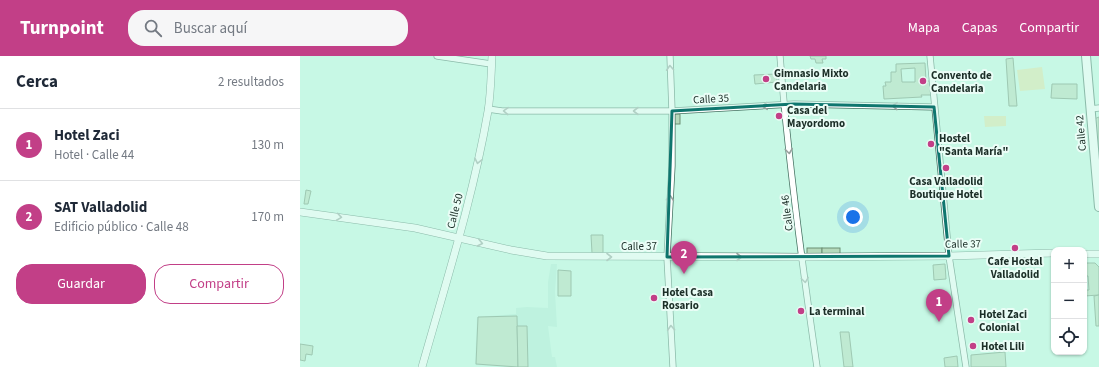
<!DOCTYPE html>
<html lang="es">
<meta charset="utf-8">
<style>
body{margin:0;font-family:"Source Sans 3",sans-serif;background:#f6f6f7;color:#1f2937}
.controls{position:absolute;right:12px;bottom:12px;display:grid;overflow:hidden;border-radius:8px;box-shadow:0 1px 3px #0004}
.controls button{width:36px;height:36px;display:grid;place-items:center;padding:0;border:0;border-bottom:1px solid #e0e1e3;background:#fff;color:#1f2937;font:20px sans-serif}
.you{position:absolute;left:553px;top:161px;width:14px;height:14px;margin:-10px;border:3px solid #fff;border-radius:50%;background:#1a73e8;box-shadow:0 0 0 6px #1a73e833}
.badge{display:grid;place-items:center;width:26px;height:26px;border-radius:50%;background:#c23f87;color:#fff;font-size:13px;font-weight:700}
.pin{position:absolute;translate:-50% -33px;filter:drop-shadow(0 1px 2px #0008)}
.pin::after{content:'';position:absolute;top:21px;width:14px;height:12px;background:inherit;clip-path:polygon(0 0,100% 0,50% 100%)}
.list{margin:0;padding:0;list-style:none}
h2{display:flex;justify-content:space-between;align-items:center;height:52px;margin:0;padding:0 16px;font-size:17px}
h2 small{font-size:13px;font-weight:400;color:#747a83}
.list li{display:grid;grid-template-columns:26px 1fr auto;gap:12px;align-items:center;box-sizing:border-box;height:72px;padding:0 16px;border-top:1px solid #e0e1e3}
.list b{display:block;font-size:15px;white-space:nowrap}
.list p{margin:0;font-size:13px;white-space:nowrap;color:#747a83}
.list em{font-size:13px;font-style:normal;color:#747a83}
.actions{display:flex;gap:8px;padding:12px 16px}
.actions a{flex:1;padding:9px 0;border:1px solid #c23f87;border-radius:16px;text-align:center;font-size:14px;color:#c23f87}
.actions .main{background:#c23f87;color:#fff}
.icon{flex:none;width:22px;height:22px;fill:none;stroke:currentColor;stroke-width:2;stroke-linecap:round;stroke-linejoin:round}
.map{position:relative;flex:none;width:799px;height:311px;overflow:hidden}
header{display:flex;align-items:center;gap:24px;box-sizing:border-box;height:56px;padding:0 20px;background:#c23f87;color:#fff}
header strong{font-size:19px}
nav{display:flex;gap:22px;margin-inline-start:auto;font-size:14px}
.search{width:280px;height:36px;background:#f6f6f7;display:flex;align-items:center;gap:10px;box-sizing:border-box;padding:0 14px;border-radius:16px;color:#747a83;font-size:15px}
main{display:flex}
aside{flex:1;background:#fff}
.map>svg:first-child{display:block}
.built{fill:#b3ecd7}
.green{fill:#e0e3a6}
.building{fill:#b5d9bb;stroke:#6d8f74;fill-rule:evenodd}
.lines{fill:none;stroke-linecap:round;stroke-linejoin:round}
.minor-casing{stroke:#447161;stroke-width:7}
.tertiary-casing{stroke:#447161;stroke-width:8}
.secondary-casing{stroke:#447161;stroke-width:10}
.minor{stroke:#fff;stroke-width:5.5}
.tertiary{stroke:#fff;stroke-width:7}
.secondary{stroke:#fff;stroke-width:8}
.oneway{stroke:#98a19e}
.marked{fill:none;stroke:#0f766e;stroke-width:3;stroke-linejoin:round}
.poi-dot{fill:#c23f87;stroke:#eafdf6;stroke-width:1.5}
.labels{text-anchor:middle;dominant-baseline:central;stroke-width:4;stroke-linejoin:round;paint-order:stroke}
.poi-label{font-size:11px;font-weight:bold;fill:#1b2e27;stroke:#eafdf6;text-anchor:start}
.street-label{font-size:11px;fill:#1b2e27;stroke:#eafdf6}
</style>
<header>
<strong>Turnpoint</strong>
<div class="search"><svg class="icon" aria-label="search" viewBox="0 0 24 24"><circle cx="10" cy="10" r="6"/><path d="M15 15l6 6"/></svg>Buscar aquí</div>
<nav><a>Mapa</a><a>Capas</a><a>Compartir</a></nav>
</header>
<main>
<aside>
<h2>Cerca<small>2 resultados</small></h2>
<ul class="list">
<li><span class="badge">1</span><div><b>Hotel Zaci</b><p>Hotel · Calle 44</p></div><em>130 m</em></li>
<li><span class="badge">2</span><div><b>SAT Valladolid</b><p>Edificio público · Calle 48</p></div><em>170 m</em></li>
</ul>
<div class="actions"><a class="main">Guardar</a><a>Compartir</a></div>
</aside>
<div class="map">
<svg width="799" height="311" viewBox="0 0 799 311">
<rect width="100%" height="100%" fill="#c7f8e5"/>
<polygon class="built" points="251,208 257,208 255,236 257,271 248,270 252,301 255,301 257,311 204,311 175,309 177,261 216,258 216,252 227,251 248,252 248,226"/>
<g class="green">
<polygon points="742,11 745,33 720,35 717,14"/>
<polygon points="684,60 706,60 706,70 685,71"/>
</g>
<g class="building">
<polygon points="510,0 526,0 526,3 522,3 523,7 516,7 515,3 511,3"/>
<polygon points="713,2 717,50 709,50 706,3"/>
<path d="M625,7L626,25H631L632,39H621L622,41L584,43L583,30H586L585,26H591V16H596V8ZM615,12V26H602L601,13Z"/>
<polygon points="477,18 477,26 455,28 454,19"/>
<polygon points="752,28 777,28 777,43 751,42"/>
<rect x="374" y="58" width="6" height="10"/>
<polygon points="799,61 799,93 798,93 794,63"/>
<polygon points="6,134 11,135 8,148 4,148"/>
<polygon points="291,179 303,179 303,197 292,197"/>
<rect x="507" y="192" width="15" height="7"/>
<rect x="522" y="192" width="18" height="7"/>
<polygon points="784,207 795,207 799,211 799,239 784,240 784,234 789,234 788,220 784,220"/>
<polygon points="645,208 646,223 634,224 633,209"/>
<polygon points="258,214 271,215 271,240 258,240"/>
<polygon points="799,239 799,270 796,270 794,240"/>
<polygon points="217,260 218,311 176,308 178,261"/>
<polygon points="217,270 227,270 228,311 218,311"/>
<polygon points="540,276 549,276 553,311 544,311"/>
<polygon points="0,288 13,290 12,299 6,298 5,305 0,304"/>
<polygon points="705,296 706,311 671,311 671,299"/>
<polygon points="657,300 658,311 645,311 644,302"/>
</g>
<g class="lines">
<defs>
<g id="minor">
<polyline points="137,0 191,8"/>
<polyline points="370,0 372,55 372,110 367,201 373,311"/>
<path d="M480,0C488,104 502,208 517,311"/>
<polyline points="630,0 649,200 666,311"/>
<polyline points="188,53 202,55 372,55 494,48 634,51"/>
<polyline points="790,53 799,52"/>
</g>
<g id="tertiary">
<polyline points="0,156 115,172 211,194 247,200 502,201 649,200 754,197"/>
<polyline points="784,198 799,198"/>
<path d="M122,311C146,226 173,142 188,55C191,37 191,18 192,0"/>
</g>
<polyline id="secondary" points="786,0 799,151"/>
</defs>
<use href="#minor" class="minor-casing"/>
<use href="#tertiary" class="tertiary-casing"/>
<use href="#secondary" class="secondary-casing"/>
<use href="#minor" class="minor"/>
<use href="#tertiary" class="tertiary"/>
<use href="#secondary" class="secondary"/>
</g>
<defs><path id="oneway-chevron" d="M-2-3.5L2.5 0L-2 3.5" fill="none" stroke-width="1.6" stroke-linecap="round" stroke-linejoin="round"/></defs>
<g class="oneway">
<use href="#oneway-chevron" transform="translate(370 12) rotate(-93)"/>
<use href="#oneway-chevron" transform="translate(465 50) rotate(177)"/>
<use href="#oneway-chevron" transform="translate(595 50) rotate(-179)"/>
<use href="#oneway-chevron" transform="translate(206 55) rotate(-178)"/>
<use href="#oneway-chevron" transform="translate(336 55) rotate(180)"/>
<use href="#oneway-chevron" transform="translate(489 95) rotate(83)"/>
<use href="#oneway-chevron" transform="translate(178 105) rotate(102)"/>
<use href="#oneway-chevron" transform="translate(370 142) rotate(-87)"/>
<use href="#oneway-chevron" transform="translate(39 161) rotate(8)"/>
<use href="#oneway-chevron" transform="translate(180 187) rotate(13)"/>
<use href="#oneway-chevron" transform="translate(309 201)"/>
<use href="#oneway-chevron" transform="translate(439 201)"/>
<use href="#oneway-chevron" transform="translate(505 224) rotate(82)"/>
<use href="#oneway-chevron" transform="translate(371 272) rotate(-93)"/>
</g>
<path d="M0 0H799V311H0ZM494,48L634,51L649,200L367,201L372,55Z" fill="#c7f8e5" fill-opacity=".55" fill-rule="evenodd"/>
<path class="marked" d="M494,48L634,51L649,200L367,201L372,55Z"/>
<g class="poi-dot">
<circle cx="466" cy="23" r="4"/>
<circle cx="623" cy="25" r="4"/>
<circle cx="479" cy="60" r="4"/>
<circle cx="631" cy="88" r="4"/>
<circle cx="646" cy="112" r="4"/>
<circle cx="715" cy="192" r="4"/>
<circle cx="354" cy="242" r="4"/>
<circle cx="501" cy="255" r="4"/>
<circle cx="671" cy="264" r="4"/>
<circle cx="673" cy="290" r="4"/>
</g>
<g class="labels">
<g class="poi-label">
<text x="474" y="17">Gimnasio Mixto<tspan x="474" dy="13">Candelaria</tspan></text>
<text x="631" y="19">Convento de<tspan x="631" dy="13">Candelaria</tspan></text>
<text x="487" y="54">Casa del<tspan x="487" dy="13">Mayordomo</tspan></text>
<text x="639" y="82">Hostel<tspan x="639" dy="13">"Santa María"</tspan></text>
<text x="646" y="125" text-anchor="middle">Casa Valladolid<tspan x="646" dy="13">Boutique Hotel</tspan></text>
<text x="715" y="205" text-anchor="middle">Cafe Hostal<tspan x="715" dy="13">Valladolid</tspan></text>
<text x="362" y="236">Hotel Casa<tspan x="362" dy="13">Rosario</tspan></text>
<text x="509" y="255">La terminal</text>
<text x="679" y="258">Hotel Zaci<tspan x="679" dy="13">Colonial</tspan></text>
<text x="681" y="290">Hotel Lili</text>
</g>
<g class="street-label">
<text transform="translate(411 43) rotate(-3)">Calle 35</text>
<text transform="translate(781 77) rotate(-95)">Calle 42</text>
<text transform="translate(155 155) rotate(-76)">Calle 50</text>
<text transform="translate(487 157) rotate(-97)">Calle 46</text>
<text transform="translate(663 188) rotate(-1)">Calle 37</text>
<text x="339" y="190">Calle 37</text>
</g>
</g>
</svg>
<div class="controls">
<button>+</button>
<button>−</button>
<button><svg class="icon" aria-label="locate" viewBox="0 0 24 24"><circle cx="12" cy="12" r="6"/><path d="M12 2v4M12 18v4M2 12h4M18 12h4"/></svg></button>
</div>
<div class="you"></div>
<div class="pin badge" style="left:639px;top:266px">1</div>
<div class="pin badge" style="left:384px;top:218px">2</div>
</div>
</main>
